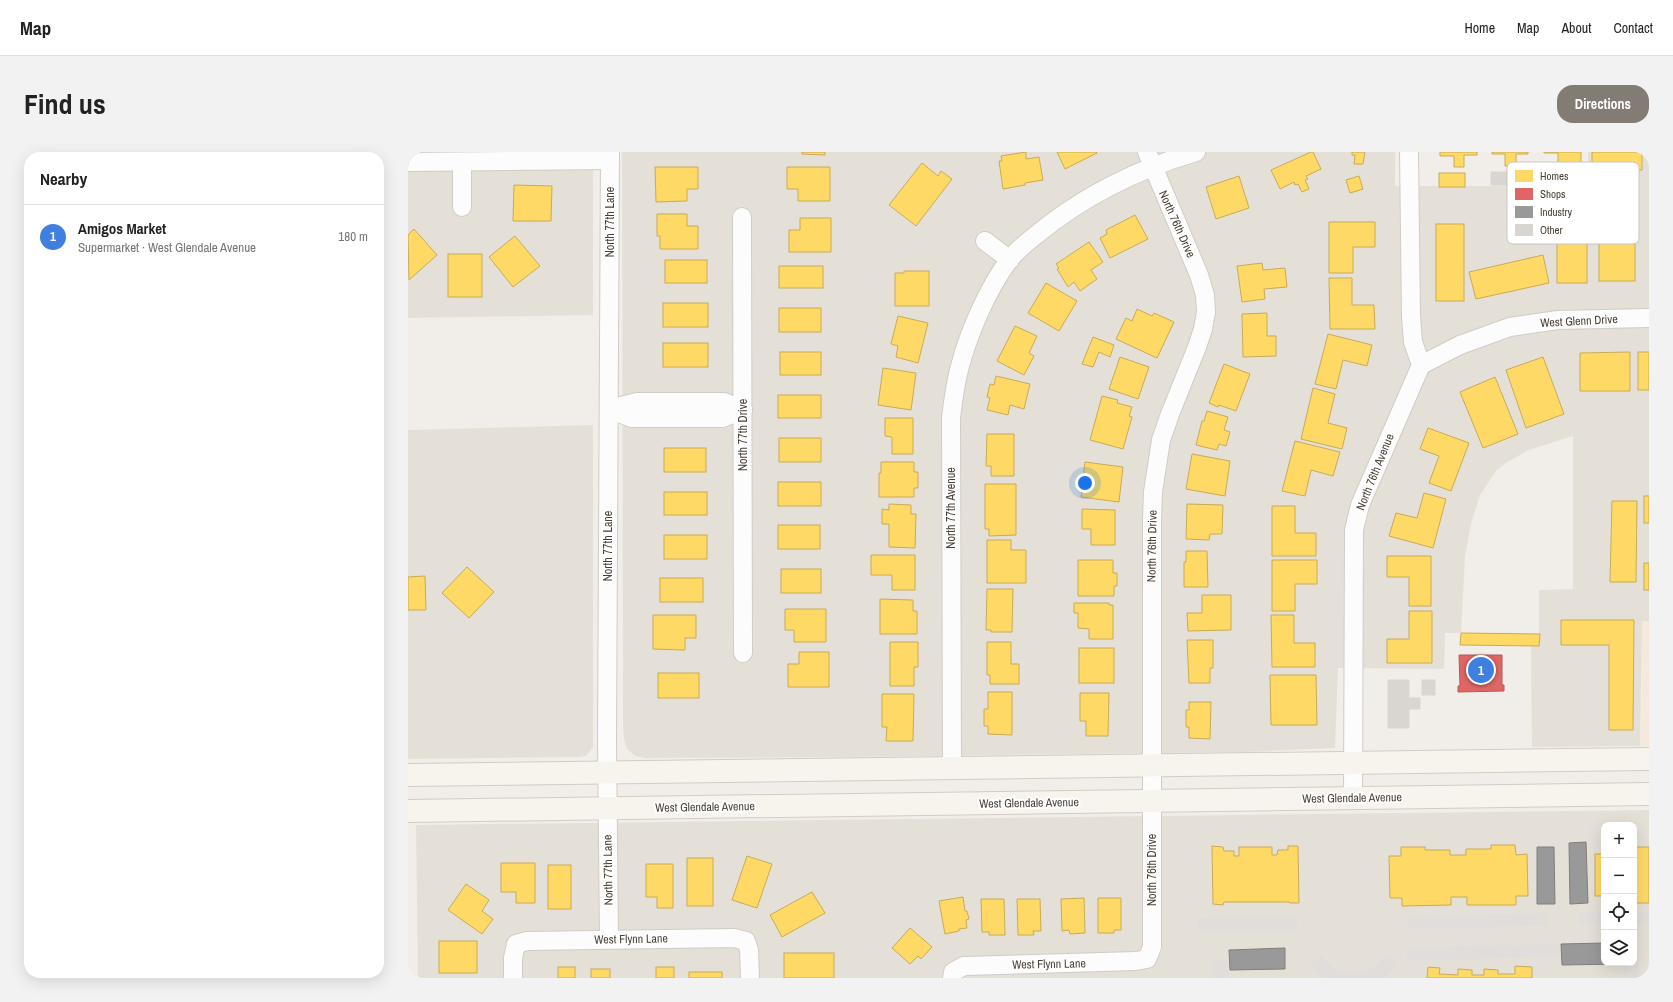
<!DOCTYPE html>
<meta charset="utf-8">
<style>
body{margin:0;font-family:"Archivo Narrow",sans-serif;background:#f2f2f2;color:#222}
.controls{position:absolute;right:12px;bottom:12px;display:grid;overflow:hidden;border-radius:8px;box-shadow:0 4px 16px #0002}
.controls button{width:36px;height:36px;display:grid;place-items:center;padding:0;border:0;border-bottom:1px solid #e0e0e0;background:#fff;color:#222;font:20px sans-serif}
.you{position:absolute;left:677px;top:331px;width:14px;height:14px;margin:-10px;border:3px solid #fff;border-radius:50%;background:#1a73e8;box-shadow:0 0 0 6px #1a73e833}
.badge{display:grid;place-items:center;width:26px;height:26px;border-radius:50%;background:#837c74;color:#fff;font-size:13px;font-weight:700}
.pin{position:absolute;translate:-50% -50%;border:2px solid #fff;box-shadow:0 1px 4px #0006}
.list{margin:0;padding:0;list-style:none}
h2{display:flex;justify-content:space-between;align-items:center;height:52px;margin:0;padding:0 16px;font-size:17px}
h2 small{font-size:13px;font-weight:400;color:#767676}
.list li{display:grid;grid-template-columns:26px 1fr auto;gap:12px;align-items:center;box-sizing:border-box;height:64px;padding:0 16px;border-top:1px solid #e0e0e0}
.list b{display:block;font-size:15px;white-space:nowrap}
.list p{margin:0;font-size:13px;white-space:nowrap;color:#767676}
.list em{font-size:13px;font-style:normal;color:#767676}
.icon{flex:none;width:22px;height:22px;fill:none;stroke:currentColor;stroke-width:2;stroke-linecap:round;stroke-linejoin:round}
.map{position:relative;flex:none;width:1241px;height:826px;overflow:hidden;border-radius:16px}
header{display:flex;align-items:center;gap:24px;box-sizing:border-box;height:56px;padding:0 20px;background:#fff;border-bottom:1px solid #e0e0e0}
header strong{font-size:19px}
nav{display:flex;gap:22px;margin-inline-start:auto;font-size:14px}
.intro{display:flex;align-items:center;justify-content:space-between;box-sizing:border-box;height:96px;padding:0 24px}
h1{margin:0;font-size:28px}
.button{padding:10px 18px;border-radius:16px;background:#837c74;color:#fff;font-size:14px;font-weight:700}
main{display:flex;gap:24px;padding:0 24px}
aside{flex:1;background:#fff;border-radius:16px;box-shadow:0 4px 16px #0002}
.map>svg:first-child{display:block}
.residential{fill:#e5e0d7;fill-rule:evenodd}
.commercial{fill:#f4e9dc}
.parking{fill:#e0ddda}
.homes{fill:#ffd966;stroke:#c8ab57}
.shops{fill:#e06666;stroke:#b25a57}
.industry{fill:#999;stroke:#817e7b}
.building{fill:#d9d5d1;stroke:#d9d5d0}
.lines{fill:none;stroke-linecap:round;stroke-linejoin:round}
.minor-casing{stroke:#cfccc7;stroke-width:20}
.secondary-casing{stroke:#d2ccc2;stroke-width:24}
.minor{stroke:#fdfcfc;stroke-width:18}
.secondary{stroke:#f7f4ee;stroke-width:22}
.labels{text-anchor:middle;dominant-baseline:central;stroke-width:4;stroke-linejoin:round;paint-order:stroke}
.street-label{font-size:12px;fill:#483f35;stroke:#fff}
.key{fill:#fff;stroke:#c8c5c2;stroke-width:1}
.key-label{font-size:11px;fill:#483f35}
</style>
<header>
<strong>Map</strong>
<nav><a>Home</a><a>Map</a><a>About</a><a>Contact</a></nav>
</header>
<div class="intro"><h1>Find us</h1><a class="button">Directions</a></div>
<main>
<aside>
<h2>Nearby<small></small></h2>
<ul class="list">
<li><span class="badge" style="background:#3f7fe0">1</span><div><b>Amigos Market</b><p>Supermarket · West Glendale Avenue</p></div><em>180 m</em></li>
</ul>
</aside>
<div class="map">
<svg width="1241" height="826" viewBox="0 0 1241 826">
<rect width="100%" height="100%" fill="#f1eeea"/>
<g class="residential">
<polygon points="0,0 185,0 185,163 0,166"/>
<polygon points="214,0 987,0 987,34 1180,34 1180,0 1241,0 1241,469 1234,469 1232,594 1124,595 1123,494 1131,494 1131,438 1165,437 1165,284 1121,298 1099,310 1088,319 1072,343 1063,372 1057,404 1053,481 1037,481 1036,517 930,516 927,596 836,600 439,605 236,606 227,604 219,597 216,587 215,572"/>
<polygon points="185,273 185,595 178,604 170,605 0,607 0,278"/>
<path d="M1241,658V826H10L8,673ZM1196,673H1226V811H1196Z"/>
</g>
<polygon class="commercial" points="1234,469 1241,469 1241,594 1232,594 1234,560"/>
<g class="parking">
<polygon points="1196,759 1196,772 1170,773 1170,760"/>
<polygon points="1226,759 1241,759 1241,771 1226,772"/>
<polygon points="1139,761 1139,774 1001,776 1000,764"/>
<polygon points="889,764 889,779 789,779 789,766"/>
<polygon points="1152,792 1151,805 999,808 999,795"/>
<polygon points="1226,800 1231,800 1231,826 1217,826 1216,811 1226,811"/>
<polygon points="979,802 990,810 977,826 915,826 908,820 902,812 913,804 918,810 924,815 937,821 948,822 968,814"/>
<polygon points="819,808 820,826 805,826 804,809"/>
</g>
<g class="homes">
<polygon points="394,0 417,0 417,3 394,2"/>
<polygon points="618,0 618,7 631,5 635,28 617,31 617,33 595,37 591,9 594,9 593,4"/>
<polygon points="649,0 688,0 689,1 657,17"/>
<polygon points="903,0 905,0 913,17 898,24 900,27 897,28 901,37 894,40 890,32 887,33 886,30 872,37 863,18"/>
<polygon points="944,0 957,0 955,12 946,12 947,3 944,3"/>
<polygon points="1032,0 1069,0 1069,3 1056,3 1056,15 1046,15 1046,4 1032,4"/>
<polygon points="1084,0 1120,0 1120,2 1108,2 1108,14 1097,14 1097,2 1084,2"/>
<polygon points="1136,0 1173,0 1173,13 1150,13 1150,1 1136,1"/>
<rect x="1184" y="0" width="50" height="18"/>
<polygon points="514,11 530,24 533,19 544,27 508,74 481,53"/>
<polygon points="247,15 290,15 290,37 279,37 279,49 248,50"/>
<polygon points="379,15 422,15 422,49 390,49 390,37 379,37"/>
<rect x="1031" y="21" width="26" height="14"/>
<polygon points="831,24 841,56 808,67 798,35"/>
<polygon points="951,24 955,37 942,41 938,28"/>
<polygon points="106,33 144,34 143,69 105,69"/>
<rect x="1149" y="55" width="30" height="76"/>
<polygon points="249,62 279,62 279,74 290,74 290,97 252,97 252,84 249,84"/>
<polygon points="727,63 740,87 702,106 692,86 699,82 698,78"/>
<polygon points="392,66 423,66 423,100 381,100 381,78 392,78"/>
<polygon points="921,70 967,70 967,95 945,95 945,121 921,121"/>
<rect x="1028" y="72" width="28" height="77"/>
<polygon points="6,77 29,103 1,128 0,83"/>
<rect x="1191" y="83" width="36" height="46"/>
<polygon points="107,84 132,114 105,135 81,105"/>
<polygon points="681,90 695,110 683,118 689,127 672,139 666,130 660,135 649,117 651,116 648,112"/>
<rect x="40" y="102" width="34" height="43"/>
<polygon points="1135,103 1141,131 1068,147 1061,120"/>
<rect x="257" y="108" width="42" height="23"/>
<polygon points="854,111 855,118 877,116 879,135 856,137 857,147 834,150 829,114"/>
<rect x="371" y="114" width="44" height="22"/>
<polygon points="496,119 521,119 521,154 487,154 487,121 496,121"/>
<polygon points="921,126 944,126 944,153 966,153 967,177 922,177"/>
<polygon points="638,131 669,149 651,179 620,161"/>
<rect x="255" y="151" width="45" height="24"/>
<rect x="371" y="156" width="42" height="24"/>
<polygon points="729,157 744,164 746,161 766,170 749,206 708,187 718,166 724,169"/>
<polygon points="859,161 859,184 868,184 868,204 835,205 834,162"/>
<polygon points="490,164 520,171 510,211 488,205 490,194 483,192"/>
<polygon points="607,174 629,184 621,201 626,204 616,223 589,209"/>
<polygon points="920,182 964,193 959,214 935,208 928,237 907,232"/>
<polygon points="685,185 706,193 702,205 691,200 685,215 674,212"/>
<rect x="255" y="191" width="45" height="24"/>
<rect x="372" y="200" width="41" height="23"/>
<polygon points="1222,200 1222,239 1172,239 1172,201"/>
<rect x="1230" y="200" width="11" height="38"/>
<polygon points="712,205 741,215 730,247 701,237"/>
<polygon points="1135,205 1156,262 1118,276 1098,218"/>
<polygon points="816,212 842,222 828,259 811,253 810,255 801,251"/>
<polygon points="475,216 508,221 503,258 470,253"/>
<polygon points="588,224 622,232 616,257 602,253 600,263 579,258 582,246 579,245 582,232 586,233"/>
<polygon points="1087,225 1110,282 1075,296 1052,240"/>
<polygon points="905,236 927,242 920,271 939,276 934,297 893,287"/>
<rect x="370" y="243" width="43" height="23"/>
<polygon points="694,244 710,248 709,251 724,255 721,264 724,265 715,297 682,288"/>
<polygon points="799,259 820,265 816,278 822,280 818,294 811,292 809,298 788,293 794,269 796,269"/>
<polygon points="477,266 505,266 505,302 484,302 484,285 477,284"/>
<polygon points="1020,276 1061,291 1043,339 1021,331 1031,304 1012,297"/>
<polygon points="579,282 606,282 606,324 583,324 583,314 578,314"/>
<rect x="371" y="286" width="42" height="24"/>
<polygon points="887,289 932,300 925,324 903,318 897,344 874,339"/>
<rect x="256" y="296" width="42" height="24"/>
<polygon points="784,302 822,309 817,344 778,337"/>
<polygon points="473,310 506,310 506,320 510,320 510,336 506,336 506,345 471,345 471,321 473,321"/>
<polygon points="677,310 715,315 711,350 673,345"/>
<rect x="370" y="330" width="43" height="24"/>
<polygon points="577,332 608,332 608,383 581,384 581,377 577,377"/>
<rect x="256" y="340" width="43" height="23"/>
<polygon points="1016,341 1038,347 1025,396 981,384 988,361 1009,366"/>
<rect x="1236" y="344" width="5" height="27"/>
<polygon points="1204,349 1229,349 1228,430 1202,430"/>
<polygon points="481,352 503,353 503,362 508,362 507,396 481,395 481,372 474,372 474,357 481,358"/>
<polygon points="779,352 815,353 814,382 802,382 801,388 778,387"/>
<polygon points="864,354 887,354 887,381 908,381 908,404 864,404"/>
<polygon points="674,357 707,358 707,393 683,393 683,377 674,377"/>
<rect x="370" y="373" width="42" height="24"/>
<rect x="256" y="383" width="43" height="24"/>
<polygon points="579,388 603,388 603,398 618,398 618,431 579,431"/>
<polygon points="778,399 799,399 800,435 776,435 776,410 778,410"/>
<polygon points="463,403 507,403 507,438 484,438 484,423 463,423"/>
<polygon points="979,404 1023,404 1023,454 1001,454 1001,425 979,425"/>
<polygon points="670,408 705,408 705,421 709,421 709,434 706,434 706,444 670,444"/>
<polygon points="864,408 909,408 909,432 887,432 887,459 864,459"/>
<rect x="1236" y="411" width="5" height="27"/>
<polygon points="59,415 86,440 61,466 34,441"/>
<rect x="373" y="417" width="40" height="24"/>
<polygon points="17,424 18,458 0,458 0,425"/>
<rect x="252" y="426" width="43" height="24"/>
<polygon points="579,437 605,437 604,480 583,480 583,478 578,478"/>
<polygon points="794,443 823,443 823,478 780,479 779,461 794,461"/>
<polygon points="472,447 505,448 505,459 509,459 509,482 472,482"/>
<polygon points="666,451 701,451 701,453 705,453 705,487 681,487 681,477 670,476 670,461 666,461"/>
<polygon points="377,457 418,457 418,490 386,490 386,478 377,478"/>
<polygon points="1001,459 1024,459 1024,511 979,511 979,487 1001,487"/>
<polygon points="245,463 288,463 288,486 277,486 277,498 245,497"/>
<polygon points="863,463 886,463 886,491 907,491 907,515 864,515"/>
<polygon points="1153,468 1226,468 1225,578 1201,578 1201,493 1153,493"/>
<polygon points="1053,481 1132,482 1131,494 1052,493"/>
<polygon points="779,488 805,488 805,516 802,516 802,531 781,531"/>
<polygon points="482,490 510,490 510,515 506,515 506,534 482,534"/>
<polygon points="579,490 603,490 603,512 611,512 611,532 582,532 582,523 579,523"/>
<rect x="671" y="496" width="35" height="35"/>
<polygon points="391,500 421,500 421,535 380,535 380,512 391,512"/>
<rect x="250" y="521" width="41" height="25"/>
<polygon points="862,523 908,523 909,573 863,573"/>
<polygon points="580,540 604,540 604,583 580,582 580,574 576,574 576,557 580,557"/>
<polygon points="672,541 701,541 700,584 678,584 678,569 672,569"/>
<polygon points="474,542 506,542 505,589 478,589 479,575 474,575"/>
<polygon points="781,550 803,550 802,587 781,586 781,575 778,575 778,558 781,558"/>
<polygon points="1083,693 1107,693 1108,703 1119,702 1120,744 1108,744 1108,753 1059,753 1059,745 1043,745 1043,753 994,754 994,746 982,746 981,704 993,704 993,695 1017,695 1017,698 1042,698 1042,703 1058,703 1058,697 1083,697"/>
<polygon points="804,694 815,695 816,699 826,699 826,704 831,704 831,695 864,695 864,703 869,703 870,698 880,698 880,694 890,694 891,751 882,751 881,750 816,750 815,753 805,752"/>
<rect x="1226" y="695" width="15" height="56"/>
<rect x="1187" y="702" width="9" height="42"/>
<polygon points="339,704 364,712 349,756 324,748"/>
<rect x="279" y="706" width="26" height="48"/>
<polygon points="93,711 127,711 127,751 108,751 108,740 93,740"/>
<polygon points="238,712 265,712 265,756 249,756 249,745 238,745"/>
<rect x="140" y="713" width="23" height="44"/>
<polygon points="58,732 81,748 74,759 85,767 74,782 40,758"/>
<polygon points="404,740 417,761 374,785 362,763"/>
<polygon points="555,745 557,759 559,759 561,767 558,768 559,776 551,777 551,779 537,782 531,749"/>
<polygon points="676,746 677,781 662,782 661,778 654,779 653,747"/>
<polygon points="690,746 713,746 713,778 706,778 706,781 690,781"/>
<polygon points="573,747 596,747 597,783 581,783 581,780 574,780"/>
<polygon points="609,747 632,747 633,779 625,779 626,783 610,783"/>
<polygon points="502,776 524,795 513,807 510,804 502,812 484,796"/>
<rect x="31" y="789" width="38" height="32"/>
<rect x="376" y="801" width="50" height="25"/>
<polygon points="1107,814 1124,815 1124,826 1019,826 1020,815 1032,816 1031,822 1050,823 1050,817 1064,818 1064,823 1076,823 1076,817 1090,818 1090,822 1107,822"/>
<rect x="150" y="815" width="17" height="11"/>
<rect x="248" y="815" width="18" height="11"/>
<rect x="183" y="817" width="19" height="9"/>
<rect x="281" y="820" width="33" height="6"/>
</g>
<polygon class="shops" points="1051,503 1094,503 1094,533 1096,533 1096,539 1050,540 1050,534 1052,534"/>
<g class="industry">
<polygon points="1178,690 1180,751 1162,752 1161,691"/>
<polygon points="1129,695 1146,695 1147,752 1129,752"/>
<polygon points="1196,791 1196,811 1212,812 1154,813 1153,792"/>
<polygon points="877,796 877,817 822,818 821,798"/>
</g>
<g class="building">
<rect x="1083" y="20" width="25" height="13"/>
<polygon points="980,528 1001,528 1001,546 1012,546 1012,557 1001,557 1001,576 980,576"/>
<rect x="1014" y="528" width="13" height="15"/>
</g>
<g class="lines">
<defs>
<g id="minor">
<polyline points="0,10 202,8"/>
<polyline points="54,10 54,55"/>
<polyline points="334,65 335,501"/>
<polyline points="577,89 602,108"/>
<polyline points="1013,213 1052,193 1102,175 1150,168 1241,166"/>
<polyline points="201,257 224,266 314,266 335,258"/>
<polyline points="201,257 229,250 316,250 335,258"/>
<path d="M544,616L543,266C545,250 547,233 551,218C560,182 579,138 601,108C608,99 618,91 628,83C674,45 730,17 788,0"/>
<polyline points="945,646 946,378 952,353 1013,213 1005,190 1003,164 1001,0"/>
<polyline points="201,787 199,589 202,0"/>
<polyline points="105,826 105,806 108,792 119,789 326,786 338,789 341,798 342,826"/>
<polyline points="544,826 545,820 556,814 728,809 739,807 744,795 744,368 745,340 753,288 762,262 789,195 795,177 798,160 797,143 791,123 739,0"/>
</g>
<g id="secondary">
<polyline points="0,623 1241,607"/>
<polyline points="0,659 1241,642"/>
</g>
</defs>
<use href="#minor" class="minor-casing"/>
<use href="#secondary" class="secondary-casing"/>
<use href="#minor" class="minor"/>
<use href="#secondary" class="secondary"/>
</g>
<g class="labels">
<g class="street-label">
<text transform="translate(202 70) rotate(-90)">North 77th Lane</text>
<text transform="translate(769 72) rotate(66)">North 76th Drive</text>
<text transform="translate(1171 169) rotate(-3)">West Glenn Drive</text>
<text transform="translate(335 283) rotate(-90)">North 77th Drive</text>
<text transform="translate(967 320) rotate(-68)">North 76th Avenue</text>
<text transform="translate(543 356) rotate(-90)">North 77th Avenue</text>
<text transform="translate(200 394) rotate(-90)">North 77th Lane</text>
<text transform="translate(744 394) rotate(-89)">North 76th Drive</text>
<text transform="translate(944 646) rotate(-1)">West Glendale Avenue</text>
<text transform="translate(621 651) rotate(-1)">West Glendale Avenue</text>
<text transform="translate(297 655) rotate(-1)">West Glendale Avenue</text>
<text transform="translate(200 718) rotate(-91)">North 77th Lane</text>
<text transform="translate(744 718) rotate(-90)">North 76th Drive</text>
<text transform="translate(223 787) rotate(-1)">West Flynn Lane</text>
<text transform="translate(641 812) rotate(-1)">West Flynn Lane</text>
</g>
</g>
<rect x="1099" y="10" width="132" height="82" rx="6" class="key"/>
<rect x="1107" y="18" width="18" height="12" fill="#ffd966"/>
<rect x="1107" y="36" width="18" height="12" fill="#e06666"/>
<rect x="1107" y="54" width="18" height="12" fill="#999"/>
<rect x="1107" y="72" width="18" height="12" fill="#d9d5d1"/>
<g class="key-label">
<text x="1132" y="28">Homes</text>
<text x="1132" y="46">Shops</text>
<text x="1132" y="64">Industry</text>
<text x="1132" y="82">Other</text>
</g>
</svg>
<div class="controls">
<button>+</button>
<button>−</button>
<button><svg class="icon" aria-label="locate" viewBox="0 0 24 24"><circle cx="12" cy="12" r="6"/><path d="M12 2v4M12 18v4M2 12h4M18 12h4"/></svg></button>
<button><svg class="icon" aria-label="layers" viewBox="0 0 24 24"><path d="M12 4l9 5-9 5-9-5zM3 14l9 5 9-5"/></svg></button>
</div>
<div class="you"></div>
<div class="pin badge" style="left:1073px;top:518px;background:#3f7fe0">1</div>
</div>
</main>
